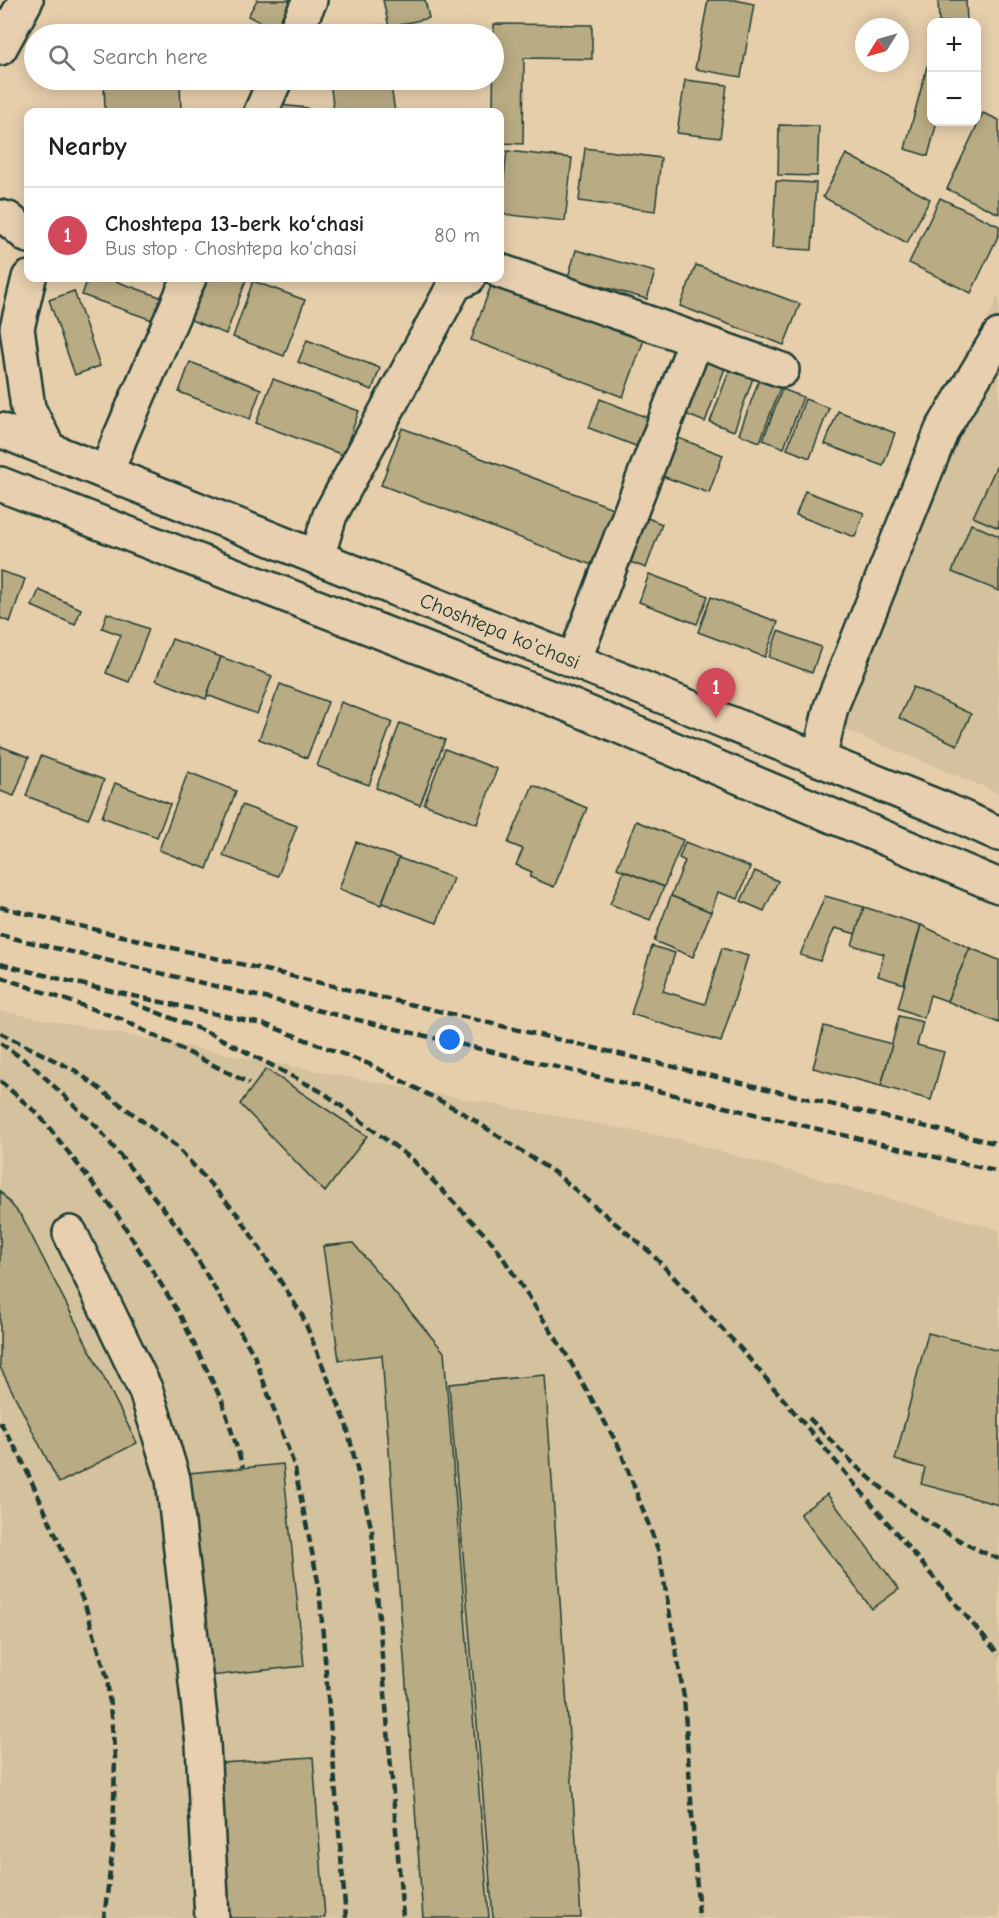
<!DOCTYPE html>
<meta charset="utf-8">
<style>
body{margin:0;font-family:"Comic Neue",sans-serif;background:#f6f6f6;color:#202124}
.controls{position:absolute;right:18px;top:18px;display:grid;overflow:hidden;border-radius:12px;box-shadow:0 3px 15px #0003}
.controls button{width:54px;height:54px;display:grid;place-items:center;padding:0;border:0;border-bottom:2px solid #e0e0e0;background:#fff;color:#202124;font:30px sans-serif}
.compass{position:absolute;left:855px;top:18px;width:54px;height:54px;border-radius:50%;background:#fff;box-shadow:0 3px 15px #0003;rotate:233deg}
.you{position:absolute;left:450px;top:1040px;width:21px;height:21px;margin:-15px;border:4px solid #fff;border-radius:50%;background:#1a73e8;box-shadow:0 0 0 9px #1a73e833}
.badge{display:grid;place-items:center;width:39px;height:39px;border-radius:50%;background:#d1495b;color:#fff;font-size:20px;font-weight:700}
.pin{position:absolute;translate:-50% -50px;filter:drop-shadow(0 2px 3px #0008)}
.pin::after{content:'';position:absolute;top:32px;width:21px;height:18px;background:inherit;clip-path:polygon(0 0,100% 0,50% 100%)}
.list{margin:0;padding:0;list-style:none}
h2{display:flex;justify-content:space-between;align-items:center;height:78px;margin:0;padding:0 24px;font-size:26px}
h2 small{font-size:20px;font-weight:400;color:#757577}
.list li{display:grid;grid-template-columns:39px 1fr auto;gap:18px;align-items:center;box-sizing:border-box;height:96px;padding:0 24px;border-top:2px solid #e0e0e0}
.list b{display:block;font-size:22px;white-space:nowrap}
.list p{margin:0;font-size:20px;white-space:nowrap;color:#757577}
.list em{font-size:20px;font-style:normal;color:#757577}
.icon{flex:none;width:33px;height:33px;fill:none;stroke:currentColor;stroke-width:2;stroke-linecap:round;stroke-linejoin:round}
.map{position:relative;flex:none;width:999px;height:1918px;overflow:hidden}
.search{position:absolute;background:#fff;box-shadow:0 3px 15px #0003;left:24px;top:24px;width:480px;height:66px;display:flex;align-items:center;gap:15px;box-sizing:border-box;padding:0 21px;border-radius:33px;color:#757577;font-size:22px}
.panel{position:absolute;background:#fff;box-shadow:0 3px 15px #0003;left:24px;top:108px;width:480px;height:174px;border-radius:12px}
.map>svg:first-child{display:block}
.built{fill:#d4c19d}
.building{fill:#b9ab83;stroke:#1f3d34;stroke-width:1.5}
.lines{fill:none;stroke-linecap:round;stroke-linejoin:round}
.minor-casing{stroke:#1f3d34;stroke-width:38}
.major-casing{stroke:#1f3d34;stroke-width:38}
.minor{stroke:#e7cfaf;stroke-width:33}
.major{stroke:#e7cfaf;stroke-width:33}
.rail{stroke:#1f3d34;stroke-width:4.5;stroke-dasharray:9 4.5;stroke-linecap:butt}
.labels{text-anchor:middle;dominant-baseline:central;stroke-width:6;stroke-linejoin:round;paint-order:stroke}
.street-label{font-size:21px;fill:#1f3d34;stroke:#e7cfaf}
</style>
<div class="map">
<svg width="999" height="1918" viewBox="0 0 999 1918">
<rect width="100%" height="100%" fill="#e6ceab"/>
<filter id="ink" filterUnits="userSpaceOnUse"><feTurbulence type="fractalNoise" baseFrequency=".0167" numOctaves="2"/><feDisplacementMap in="SourceGraphic" scale="12" xChannelSelector="R" yChannelSelector="G"/><feConvolveMatrix kernelMatrix="1 2 1 2 8 2 1 2 1" color-interpolation-filters="sRGB"/></filter>
<g filter="url(#ink)">
<g class="built">
<polygon points="999,294 999,793 809,715"/>
<polygon points="0,1011 677,1139 999,1230 999,1918 0,1918"/>
</g>
<g class="building">
<polygon points="257,0 291,0 275,30 248,16"/>
<polygon points="383,0 425,0 429,18 389,27"/>
<polygon points="708,0 735,0 754,4 741,77 695,69"/>
<polygon points="938,0 966,0 967,22 939,22"/>
<polygon points="494,24 592,25 592,59 524,58 523,144 500,143 500,112 493,112"/>
<polygon points="380,25 381,34 324,34 324,32"/>
<polygon points="927,66 932,66 932,122 937,122 928,156 905,149"/>
<polygon points="104,80 180,80 181,112 105,112"/>
<polygon points="349,80 390,80 395,112 334,112 330,82"/>
<polygon points="685,80 727,85 720,138 677,133"/>
<polygon points="280,105 307,108 306,112 279,112"/>
<polygon points="983,113 999,120 999,214 947,189"/>
<polygon points="779,125 819,126 817,176 778,175"/>
<polygon points="585,148 661,158 655,211 579,201"/>
<polygon points="507,151 572,158 565,221 500,214"/>
<polygon points="846,154 930,199 907,243 823,197"/>
<polygon points="776,181 816,183 812,250 772,248"/>
<polygon points="940,198 999,226 999,234 971,293 909,263"/>
<polygon points="576,250 655,272 647,299 568,277"/>
<polygon points="696,265 800,304 784,345 680,306"/>
<polygon points="88,278 107,278 163,298 155,321 82,295"/>
<polygon points="201,278 247,278 226,334 186,318"/>
<polygon points="493,280 645,337 623,397 471,340"/>
<polygon points="253,281 305,300 284,356 233,337"/>
<polygon points="74,291 100,366 75,375 49,300"/>
<polygon points="307,340 380,368 372,390 298,362"/>
<polygon points="703,360 725,368 705,422 683,413"/>
<polygon points="190,362 261,389 250,419 179,392"/>
<polygon points="730,369 753,378 734,431 710,422"/>
<polygon points="273,379 359,411 343,455 256,423"/>
<polygon points="759,380 780,388 760,442 739,434"/>
<polygon points="782,389 803,397 784,448 763,440"/>
<polygon points="600,399 651,419 641,448 589,428"/>
<polygon points="805,399 829,408 810,458 787,449"/>
<polygon points="838,411 895,433 883,466 825,444"/>
<polygon points="402,428 618,510 597,567 381,485"/>
<polygon points="665,433 723,455 709,493 651,472"/>
<polygon points="999,461 999,528 973,517"/>
<polygon points="805,491 864,513 855,537 796,515"/>
<polygon points="638,514 662,524 646,568 622,559"/>
<polygon points="971,524 999,536 999,591 952,572"/>
<polygon points="0,571 25,579 10,622 0,618"/>
<polygon points="649,574 708,596 697,624 639,602"/>
<polygon points="39,590 81,609 75,625 32,606"/>
<polygon points="711,597 778,622 765,657 698,632"/>
<polygon points="107,613 149,629 129,682 106,673 121,635 102,628"/>
<polygon points="778,631 821,647 812,673 769,657"/>
<polygon points="172,639 221,657 206,699 156,680"/>
<polygon points="221,657 272,676 257,714 207,695"/>
<polygon points="280,684 328,702 307,758 259,739"/>
<polygon points="913,687 971,714 957,745 899,718"/>
<polygon points="341,702 392,722 369,785 317,766"/>
<polygon points="400,723 445,740 420,805 376,788"/>
<polygon points="0,746 29,757 14,796 0,791"/>
<polygon points="445,749 497,769 477,824 424,804"/>
<polygon points="41,756 104,780 88,819 26,796"/>
<polygon points="188,772 236,791 207,869 159,850"/>
<polygon points="115,783 170,804 157,837 102,817"/>
<polygon points="533,785 587,808 554,887 530,877 532,872 516,865 523,849 508,843"/>
<polygon points="242,805 297,826 278,876 223,856"/>
<polygon points="636,821 683,840 664,887 617,868"/>
<polygon points="356,842 399,858 381,905 339,889"/>
<polygon points="685,842 750,867 738,899 718,892 711,912 671,896 685,861 679,858"/>
<polygon points="399,858 453,878 437,923 382,903"/>
<polygon points="624,871 664,887 650,920 610,904"/>
<polygon points="755,871 778,881 764,911 741,901"/>
<polygon points="671,896 711,912 693,957 654,941"/>
<polygon points="825,896 864,907 856,934 835,928 820,961 800,955"/>
<polygon points="864,907 921,925 904,984 878,976 884,954 852,945"/>
<polygon points="921,925 970,948 947,1001 930,995 924,1018 898,1008"/>
<polygon points="652,946 675,953 663,991 705,1004 722,948 748,956 721,1042 631,1014"/>
<polygon points="970,948 999,960 999,1023 947,1001"/>
<polygon points="899,1016 923,1022 917,1045 944,1052 931,1100 881,1086"/>
<polygon points="824,1026 892,1044 881,1086 813,1068"/>
<polygon points="266,1069 367,1136 325,1192 240,1104"/>
<polygon points="0,1191 22,1217 137,1443 59,1483 0,1367"/>
<polygon points="353,1243 444,1352 489,1918 423,1918 382,1355 339,1360 323,1246"/>
<polygon points="928,1333 999,1351 999,1505 921,1484 925,1468 895,1460"/>
<polygon points="545,1375 581,1918 493,1918 449,1384"/>
<polygon points="283,1464 304,1666 210,1676 189,1473"/>
<polygon points="827,1494 899,1589 872,1609 800,1514"/>
<polygon points="313,1757 325,1918 217,1918 206,1764"/>
</g>
<g class="lines">
<defs>
<g id="minor">
<polyline points="294,34 310,0"/>
<polyline points="0,48 26,0"/>
<polyline points="261,112 275,80"/>
<polyline points="0,217 8,219 28,236"/>
<polyline points="500,271 782,370"/>
<polyline points="29,278 17,328 28,408 49,450"/>
<polyline points="107,472 119,440 189,278"/>
<polyline points="317,557 330,515 455,284 468,278"/>
<polyline points="574,661 696,340"/>
<polyline points="819,759 831,707 942,430 999,336"/>
<polyline points="70,1233 146,1391 173,1479 203,1744 212,1918"/>
</g>
<g id="major">
<polyline points="0,430 948,811 999,834"/>
<polyline points="0,484 564,703 999,886"/>
</g>
</defs>
<use href="#minor" class="minor-casing"/>
<use href="#major" class="major-casing"/>
<use href="#minor" class="minor"/>
<use href="#major" class="major"/>
<g class="rail">
<polyline points="0,907 999,1144"/>
<polyline points="0,935 999,1172"/>
<polyline points="0,964 97,988 267,1025 369,1064 460,1111 555,1173 651,1253 741,1349 999,1655"/>
<polyline points="0,977 121,1019 249,1083"/>
<polyline points="131,1002 214,1035 324,1093 413,1160 494,1244 566,1354 619,1447 659,1552 684,1697 699,1918"/>
<polyline points="0,1033 76,1071 177,1147 239,1216 302,1315 346,1423 372,1531 403,1918"/>
<polyline points="0,1043 33,1066 98,1128 179,1228 254,1355 294,1465 319,1586 346,1918"/>
<polyline points="0,1081 39,1115 116,1213 179,1313 222,1401 243,1467"/>
<path d="M809,1418C825,1434 841,1451 857,1467C899,1504 947,1538 999,1559"/>
<polyline points="0,1422 20,1456 59,1542 86,1608 107,1677 115,1756 113,1848 104,1918"/>
</g>
</g>
</g>
<g class="labels">
<g class="street-label">
<text transform="translate(500 631) rotate(22)">Choshtepa ko'chasi</text>
</g>
</g>
</svg>
<div class="controls">
<button>+</button>
<button>−</button>
</div>
<svg class="compass" viewBox="-18 -18 36 36"><path d="M0-13l5 13h-10z" fill="#e53935"/><path d="M0 13l5-13h-10z" fill="#757577"/></svg>
<div class="you"></div>
<div class="pin badge" style="left:716px;top:718px">1</div>
<div class="search"><svg class="icon" aria-label="search" viewBox="0 0 24 24"><circle cx="10" cy="10" r="6"/><path d="M15 15l6 6"/></svg>Search here</div>
<section class="panel">
<h2>Nearby<small></small></h2>
<ul class="list">
<li><span class="badge">1</span><div><b>Choshtepa 13-berk koʻchasi</b><p>Bus stop · Choshtepa ko'chasi</p></div><em>80 m</em></li>
</ul>
</section>
</div>
